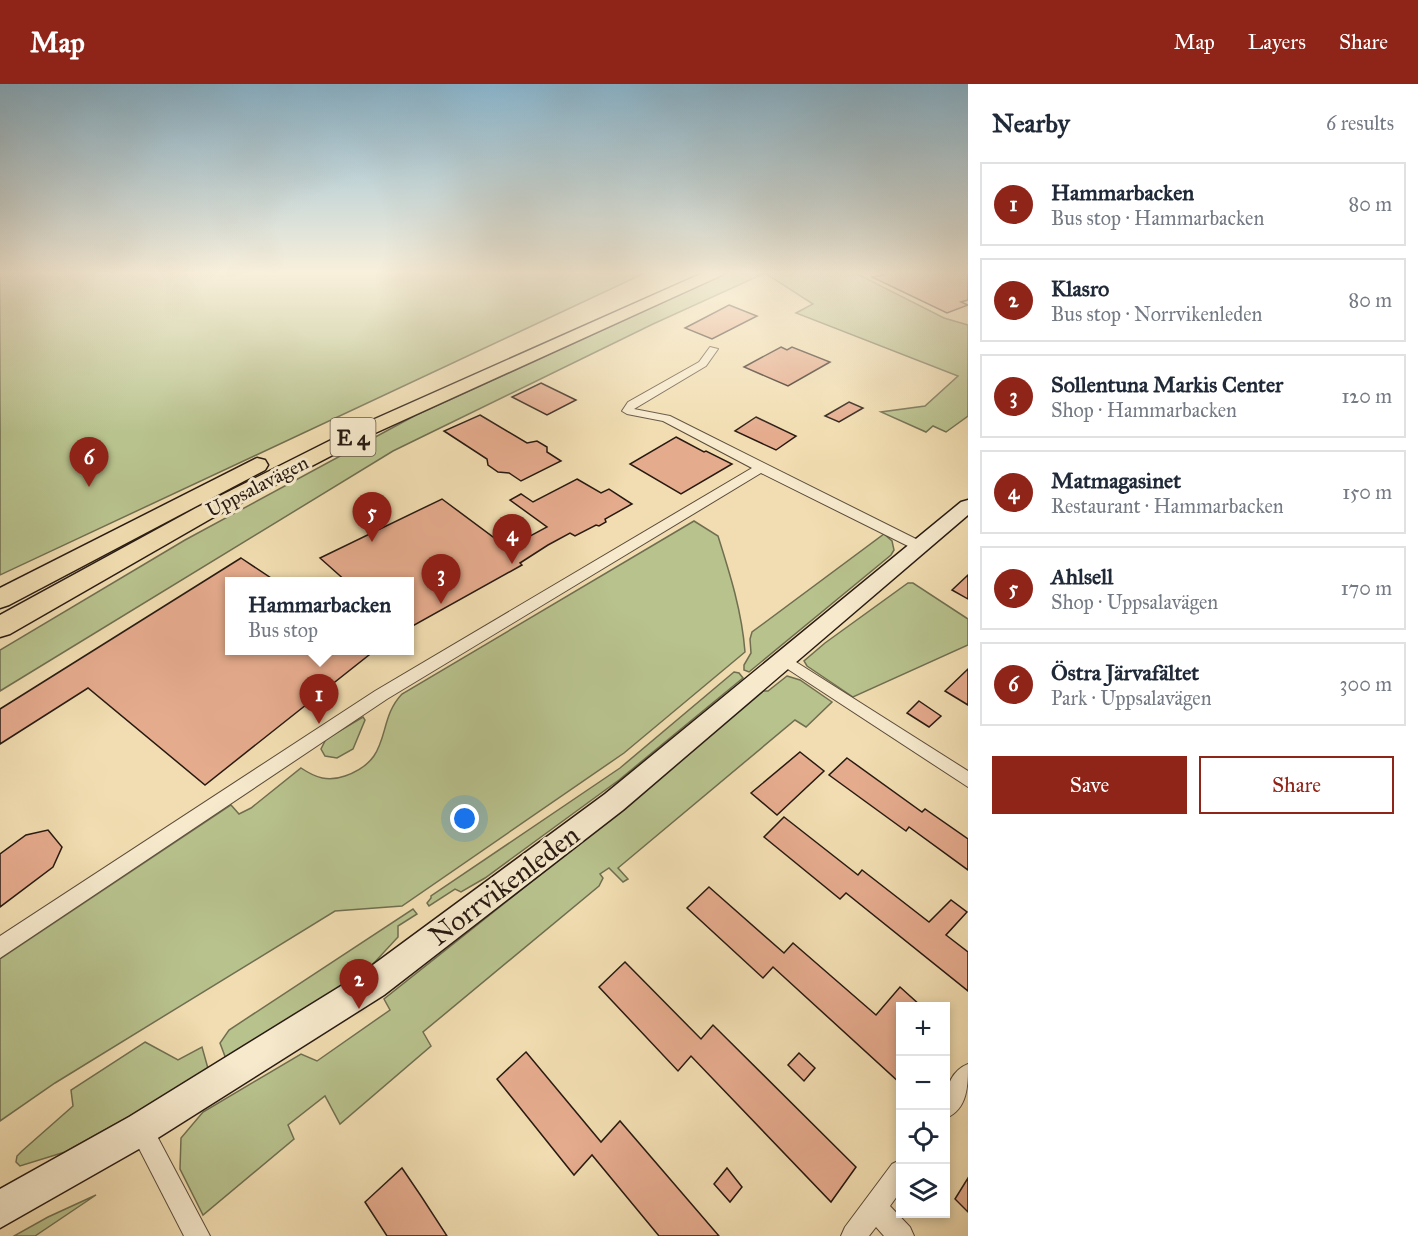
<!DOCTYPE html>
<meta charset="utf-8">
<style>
body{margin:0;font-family:"IM FELL Great Primer",serif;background:#f2f2f3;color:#1f2937}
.controls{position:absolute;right:18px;bottom:18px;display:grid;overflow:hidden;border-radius:0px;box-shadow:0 3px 9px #0003}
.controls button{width:54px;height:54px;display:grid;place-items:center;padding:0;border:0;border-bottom:2px solid #e0e1e3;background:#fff;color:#1f2937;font:30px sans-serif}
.you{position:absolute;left:465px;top:735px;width:21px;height:21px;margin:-15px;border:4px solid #fff;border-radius:50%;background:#1a73e8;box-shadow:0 0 0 9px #1a73e833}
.badge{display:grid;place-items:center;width:39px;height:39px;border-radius:50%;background:#8f2418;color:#fff;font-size:20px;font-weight:700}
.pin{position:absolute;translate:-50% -50px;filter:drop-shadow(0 2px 3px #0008)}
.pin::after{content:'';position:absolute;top:32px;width:21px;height:18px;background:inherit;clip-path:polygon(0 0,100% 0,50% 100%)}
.popup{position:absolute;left:225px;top:493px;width:189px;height:78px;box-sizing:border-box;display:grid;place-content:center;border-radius:0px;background:#fff;filter:drop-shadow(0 2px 4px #0005);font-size:20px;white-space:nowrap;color:#747a83}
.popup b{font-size:22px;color:#1f2937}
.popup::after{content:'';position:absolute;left:50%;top:100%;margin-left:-12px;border:12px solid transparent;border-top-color:#fff}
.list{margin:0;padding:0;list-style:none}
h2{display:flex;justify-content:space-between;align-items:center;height:78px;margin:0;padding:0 24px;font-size:26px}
h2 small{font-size:20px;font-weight:400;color:#747a83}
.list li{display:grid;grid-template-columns:39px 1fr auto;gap:18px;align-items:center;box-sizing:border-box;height:84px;margin:0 12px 12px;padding:0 12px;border:2px solid #e0e1e3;border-radius:0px}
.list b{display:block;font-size:22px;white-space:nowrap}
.list p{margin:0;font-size:20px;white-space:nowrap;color:#747a83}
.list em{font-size:20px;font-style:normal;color:#747a83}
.actions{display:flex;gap:12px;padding:18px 24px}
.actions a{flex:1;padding:14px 0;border:2px solid #8f2418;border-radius:0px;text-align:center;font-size:21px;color:#8f2418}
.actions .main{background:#8f2418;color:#fff}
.icon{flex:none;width:33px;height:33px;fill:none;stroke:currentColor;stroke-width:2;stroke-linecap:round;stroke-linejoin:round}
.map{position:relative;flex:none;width:968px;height:1152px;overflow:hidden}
header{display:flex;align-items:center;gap:36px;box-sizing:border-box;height:84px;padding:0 30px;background:#8f2418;color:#fff}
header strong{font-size:28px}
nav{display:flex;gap:33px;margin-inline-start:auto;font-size:21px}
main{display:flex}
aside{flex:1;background:#fff}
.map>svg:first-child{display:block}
.green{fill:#b8c28d;stroke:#706e50;stroke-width:1.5}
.building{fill:#e5ab8d;stroke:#281a12;stroke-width:1.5}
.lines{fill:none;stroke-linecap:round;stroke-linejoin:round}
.minor-casing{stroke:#5a4b3a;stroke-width:2}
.secondary-casing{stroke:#281a12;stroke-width:3}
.motorway-casing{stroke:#281a12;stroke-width:3}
.minor{fill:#f6e9cc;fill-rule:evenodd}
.secondary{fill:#f6e9cc;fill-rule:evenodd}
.motorway{fill:#f1ddb1;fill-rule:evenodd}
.labels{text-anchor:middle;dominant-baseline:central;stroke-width:6;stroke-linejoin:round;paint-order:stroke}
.far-street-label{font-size:20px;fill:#281a12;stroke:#f6e9cc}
.shield{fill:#f6e9cc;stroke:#66584a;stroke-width:1.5}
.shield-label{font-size:22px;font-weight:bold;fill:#281a12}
.near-street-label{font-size:28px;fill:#281a12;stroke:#f6e9cc}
</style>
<header>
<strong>Map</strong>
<nav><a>Map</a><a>Layers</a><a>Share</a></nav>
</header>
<main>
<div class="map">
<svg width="968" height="1152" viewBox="0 0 968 1152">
<rect width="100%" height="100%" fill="#f1ddb1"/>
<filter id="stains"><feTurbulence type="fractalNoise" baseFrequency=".00333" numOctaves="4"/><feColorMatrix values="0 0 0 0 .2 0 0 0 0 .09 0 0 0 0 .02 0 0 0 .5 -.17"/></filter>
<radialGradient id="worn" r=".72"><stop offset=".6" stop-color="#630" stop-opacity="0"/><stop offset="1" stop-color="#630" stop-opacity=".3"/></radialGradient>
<g class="green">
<polygon points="0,188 647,188 0,491"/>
<polygon points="729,188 858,188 857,190 944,234 968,241 968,332 946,348 933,342 926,348 881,328 925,322 958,292 796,229 813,220 765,189 653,240 393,367 0,607 0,566 185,456 416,331"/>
<path d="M694,437L718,452C730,490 742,528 745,568L624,669L402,822L335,827L55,999L0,1037V875L231,721L239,730L251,724L301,684C316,694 328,698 345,692C394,675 375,638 402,610Z"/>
<polygon points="884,450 892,457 894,466 891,471 749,588 744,586 744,581 751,569 750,555 752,548"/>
<polygon points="908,499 913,499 968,535 968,561 853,613 807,582 804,577 825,559"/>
<polygon points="734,588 739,589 743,594 619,696 485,794 461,808 455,805 429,822 427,819 431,814 431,812 620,684"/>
<polygon points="787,592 800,596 832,618 806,643 795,636 618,784 628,795 623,798 609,784 600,790 603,794 599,802 423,948 431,962 340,1040 325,1012 288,1041 294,1055 203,1131 180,1085 181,1054 203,1028 301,970 317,977 390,926 384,915 634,716 762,607 768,607"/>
<polygon points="363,633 365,636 353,665 337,674 325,672 321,665 326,655"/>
<polygon points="413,825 417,830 398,842 398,853 373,880 353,895 226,975 220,959 229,946"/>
<polygon points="145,958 178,976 202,963 209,988 65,1068 20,1082 16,1078 17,1072 22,1067 73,1022 71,1006"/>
<polygon points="96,1111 35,1152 14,1152 48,1133"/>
</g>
<g class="building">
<polygon points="878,188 968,188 968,216 961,218 968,221 947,229 872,193 884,191"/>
<polygon points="729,221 757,232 712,255 685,244"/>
<polygon points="781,263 787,266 792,263 830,278 788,302 744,283"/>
<polygon points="541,299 576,316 547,331 512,313"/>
<polygon points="849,318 863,324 839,338 825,332"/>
<polygon points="480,331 527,359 537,357 547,363 547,368 561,377 521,397 509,389 498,388 488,381 487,375 444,347"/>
<polygon points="756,333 796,352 776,366 735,347"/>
<polygon points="676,353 704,368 706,367 732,380 681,410 630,380"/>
<polygon points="577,395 601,409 609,405 632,420 605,435 606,438 599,442 596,441 575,452 570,449 548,461 520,479 522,481 409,544 409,498 347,498 320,474 442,415 508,464 547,443 510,416 521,410 533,418"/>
<polygon points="241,474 277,498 229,498 229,567 374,567 205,701 88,604 0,660 0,625"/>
<polygon points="968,491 968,515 952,506"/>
<polygon points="968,585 968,621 945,607"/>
<polygon points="919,617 941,632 929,643 907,629"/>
<polygon points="800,668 824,687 777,731 751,709"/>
<polygon points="847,674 922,728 925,725 968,755 968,786 909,743 906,747 829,691"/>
<polygon points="784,733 858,791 862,786 929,838 951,816 967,828 946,851 968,868 968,907 846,809 840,815 764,753"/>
<polygon points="48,746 62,763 53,783 0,823 0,770 26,751"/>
<polygon points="709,803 784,869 793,859 876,931 900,903 921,922 900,922 900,999 773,883 763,894 687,824"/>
<polygon points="625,878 701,955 713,941 856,1083 831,1118 691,972 678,987 599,903"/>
<polygon points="526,968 601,1058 620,1037 719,1152 659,1152 592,1071 574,1091 497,995"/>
<polygon points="799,969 815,984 804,997 788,981"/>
<polygon points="402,1084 421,1112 447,1152 387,1152 365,1118"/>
<polygon points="727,1084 742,1103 730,1118 714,1100"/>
<polygon points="968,1094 968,1128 955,1115"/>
</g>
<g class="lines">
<defs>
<g id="minor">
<polygon points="710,263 718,265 706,282 634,325 670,332 926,460 928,463 926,466 916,466 761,389 387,615 0,874 0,852 375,607 752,384 663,337 627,330 622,327 628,318 699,278"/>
<polygon points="785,571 968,687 968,703 780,580 778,576 780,572"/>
<path d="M968,980C968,1001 968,1025 946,1034C944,1014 946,989 968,980Z"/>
<polygon points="141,1033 149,1037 210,1152 184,1152 129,1045 133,1037"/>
<polygon points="900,1076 900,1108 890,1122 910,1143 914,1152 884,1152 876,1143 869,1152 841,1152 845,1143 892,1080"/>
</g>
<polygon id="secondary" points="968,416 968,431 623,726 384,911 153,1057 0,1144 0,1105 129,1033 362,889 605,710 961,418"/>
<g id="motorway">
<polygon points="705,188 725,188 722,191 373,350 212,434 10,550 0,553 0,531 196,424 359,342"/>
<polygon points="257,374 265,376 268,381 265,386 9,521 0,524 0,504"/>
</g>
</defs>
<use href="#minor" class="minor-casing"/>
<use href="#secondary" class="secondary-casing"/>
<use href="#motorway" class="motorway-casing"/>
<use href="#minor" class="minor"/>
<use href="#secondary" class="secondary"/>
<use href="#motorway" class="motorway"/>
</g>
<linearGradient id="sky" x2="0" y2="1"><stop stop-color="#89b7d1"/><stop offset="0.54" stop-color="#f9f0dc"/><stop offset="1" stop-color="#f9f0dc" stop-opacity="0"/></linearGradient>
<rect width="968" height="349" fill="url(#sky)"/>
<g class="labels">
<g class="far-street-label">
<text transform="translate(257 402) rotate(-27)">Uppsalavägen</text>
</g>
<rect class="shield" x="330.5" y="334" width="45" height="38" rx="4.5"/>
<g class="shield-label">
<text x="353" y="353">E 4</text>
</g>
<g class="near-street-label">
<text transform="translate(504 801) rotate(-37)">Norrvikenleden</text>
</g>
</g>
<rect width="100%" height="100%" filter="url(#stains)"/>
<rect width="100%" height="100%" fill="url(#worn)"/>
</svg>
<div class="controls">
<button>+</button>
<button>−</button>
<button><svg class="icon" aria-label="locate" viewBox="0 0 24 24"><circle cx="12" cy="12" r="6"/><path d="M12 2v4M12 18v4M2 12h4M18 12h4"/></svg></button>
<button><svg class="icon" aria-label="layers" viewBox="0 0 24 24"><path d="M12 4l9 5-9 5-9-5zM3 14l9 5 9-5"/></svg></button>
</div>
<div class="you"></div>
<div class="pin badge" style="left:319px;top:640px">1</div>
<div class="popup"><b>Hammarbacken</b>Bus stop</div>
<div class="pin badge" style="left:359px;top:925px">2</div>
<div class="pin badge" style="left:441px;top:520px">3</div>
<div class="pin badge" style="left:512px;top:480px">4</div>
<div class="pin badge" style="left:372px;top:458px">5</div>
<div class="pin badge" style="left:89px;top:403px">6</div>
</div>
<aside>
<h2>Nearby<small>6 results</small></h2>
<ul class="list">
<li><span class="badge">1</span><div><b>Hammarbacken</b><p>Bus stop · Hammarbacken</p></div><em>80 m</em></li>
<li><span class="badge">2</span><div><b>Klasro</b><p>Bus stop · Norrvikenleden</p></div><em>80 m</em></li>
<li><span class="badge">3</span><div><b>Sollentuna Markis Center</b><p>Shop · Hammarbacken</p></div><em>120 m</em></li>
<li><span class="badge">4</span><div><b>Matmagasinet</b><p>Restaurant · Hammarbacken</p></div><em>150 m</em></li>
<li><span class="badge">5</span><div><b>Ahlsell</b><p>Shop · Uppsalavägen</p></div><em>170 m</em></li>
<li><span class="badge">6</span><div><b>Östra Järvafältet</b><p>Park · Uppsalavägen</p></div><em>300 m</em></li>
</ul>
<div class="actions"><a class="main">Save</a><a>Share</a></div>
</aside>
</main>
